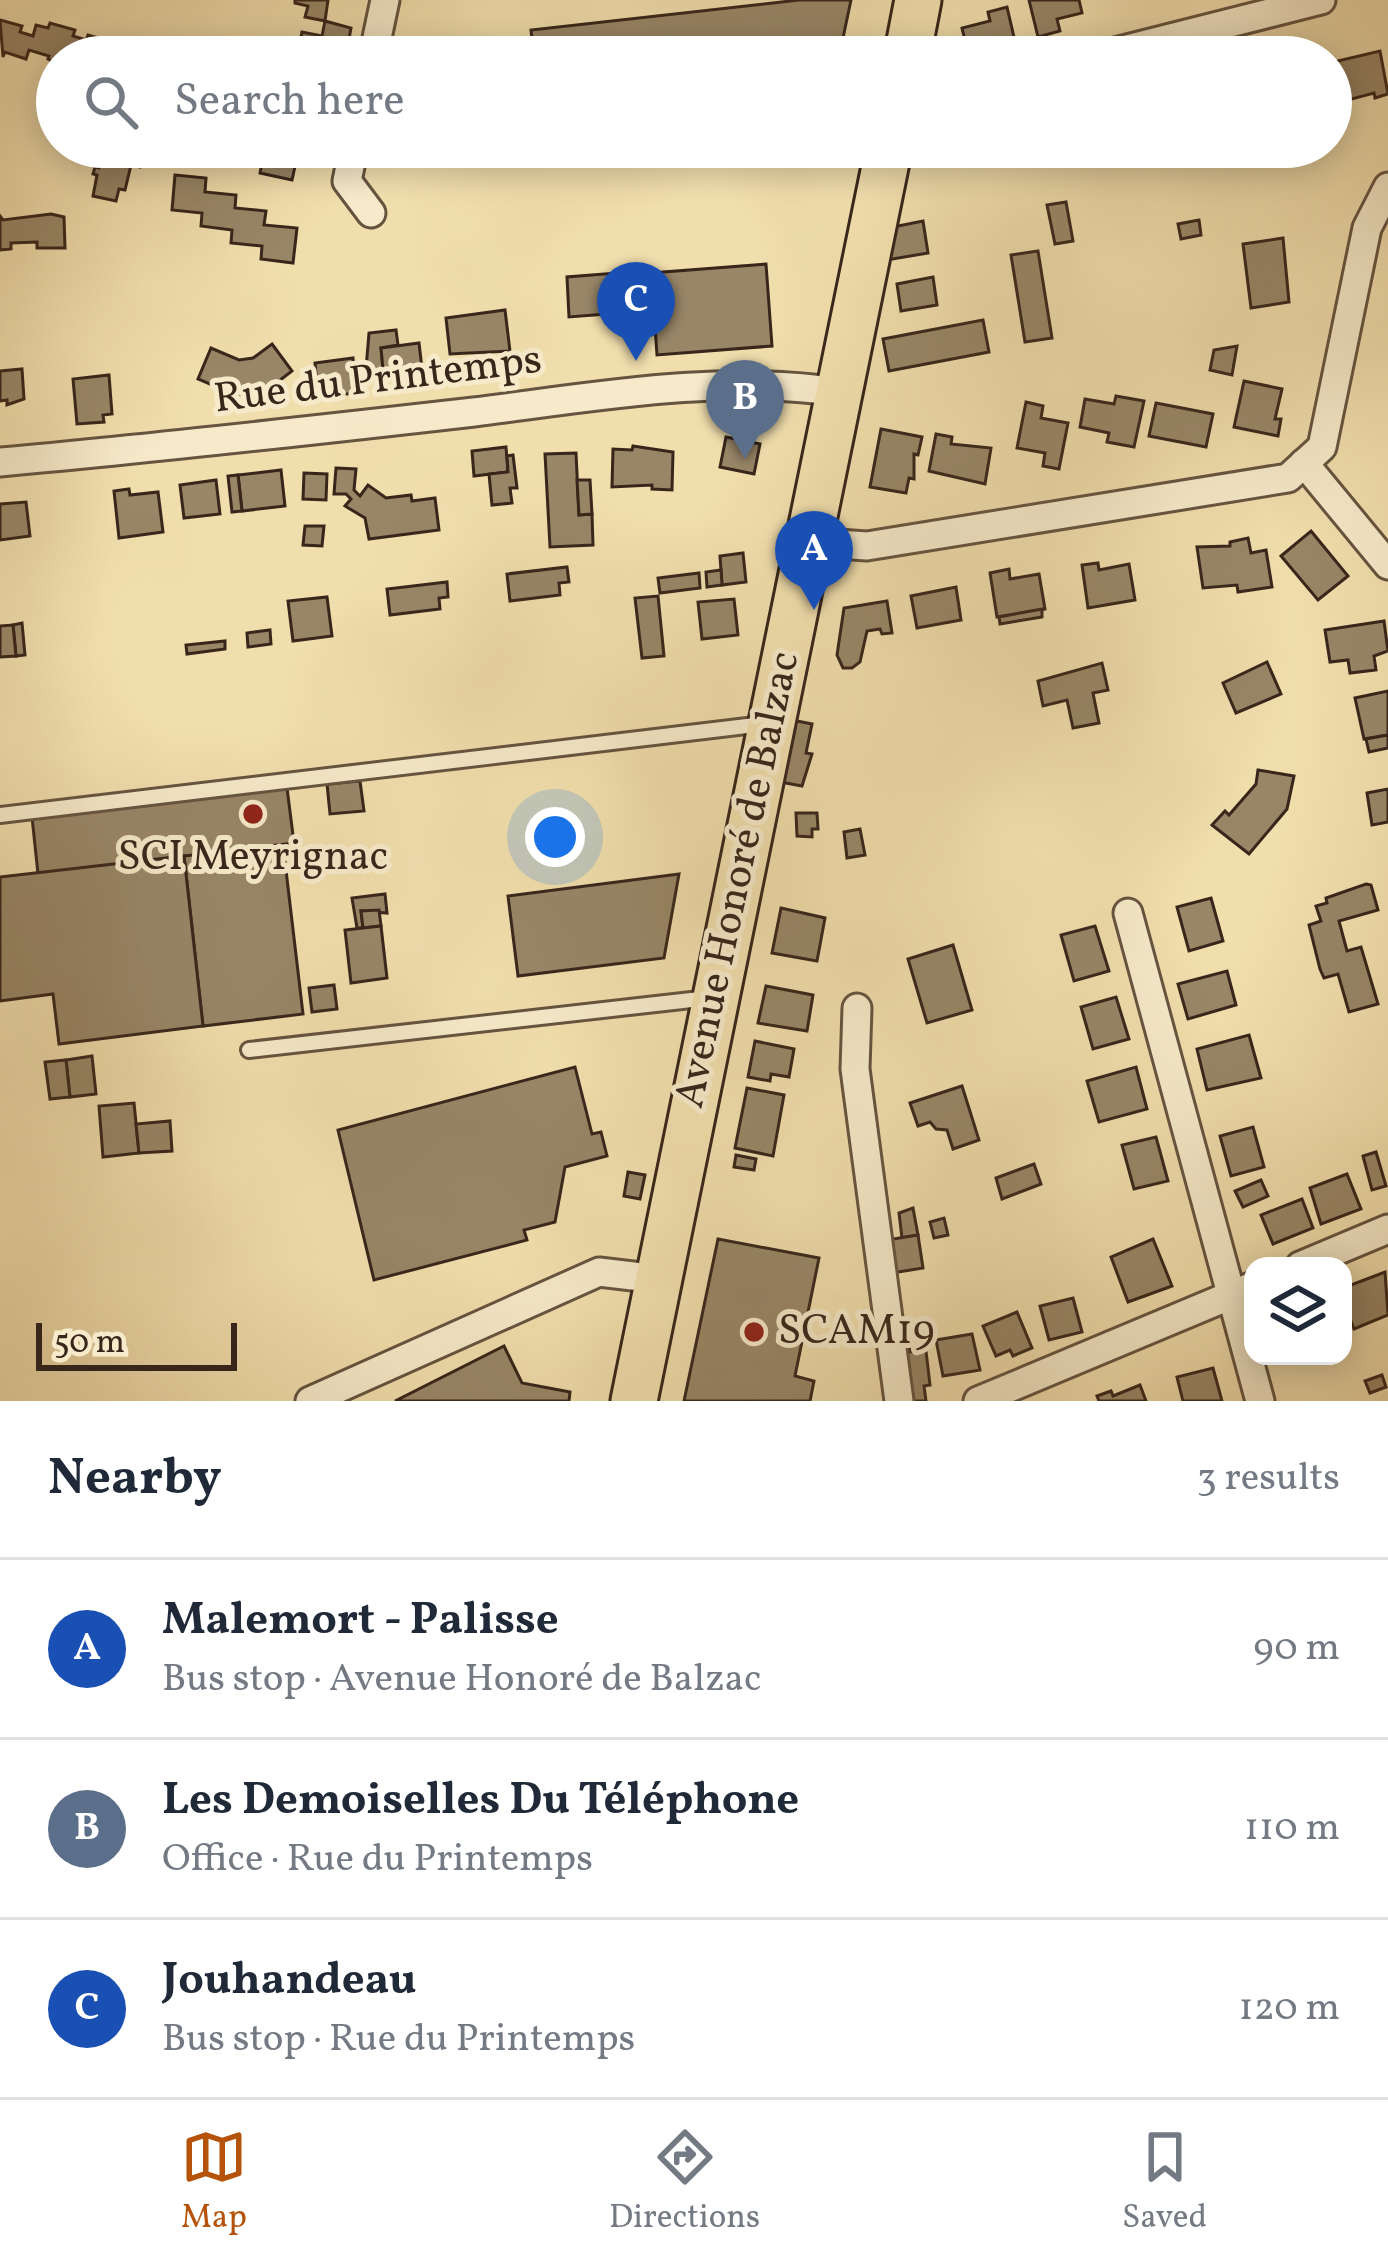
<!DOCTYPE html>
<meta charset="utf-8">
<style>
body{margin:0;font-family:Vollkorn,serif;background:#f2f2f3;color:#1f2937}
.controls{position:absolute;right:36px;bottom:36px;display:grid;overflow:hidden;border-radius:24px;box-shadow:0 6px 30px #0003}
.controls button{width:108px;height:108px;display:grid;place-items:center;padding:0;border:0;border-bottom:3px solid #e0e1e3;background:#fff;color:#1f2937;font:60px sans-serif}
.scale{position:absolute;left:36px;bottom:30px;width:201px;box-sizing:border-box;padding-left:12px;border:6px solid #38261b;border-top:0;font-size:33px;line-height:42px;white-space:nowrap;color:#38261b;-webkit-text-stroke:9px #f6eaca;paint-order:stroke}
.you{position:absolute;left:555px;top:837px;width:42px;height:42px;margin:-30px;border:9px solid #fff;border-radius:50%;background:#1a73e8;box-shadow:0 0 0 18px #1a73e833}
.badge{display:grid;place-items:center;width:78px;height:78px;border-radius:50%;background:#b45309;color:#fff;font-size:39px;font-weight:700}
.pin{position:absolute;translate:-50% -99px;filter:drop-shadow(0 3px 6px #0008)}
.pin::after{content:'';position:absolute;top:63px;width:42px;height:36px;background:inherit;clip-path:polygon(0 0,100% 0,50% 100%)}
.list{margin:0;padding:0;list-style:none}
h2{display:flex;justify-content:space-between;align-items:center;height:156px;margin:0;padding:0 48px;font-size:51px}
h2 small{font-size:39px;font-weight:400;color:#747a83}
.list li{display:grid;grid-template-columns:78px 1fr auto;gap:36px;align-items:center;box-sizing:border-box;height:180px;padding:0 48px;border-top:3px solid #e0e1e3}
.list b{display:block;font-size:45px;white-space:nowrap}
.list p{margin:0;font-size:39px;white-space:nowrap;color:#747a83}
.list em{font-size:39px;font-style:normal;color:#747a83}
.icon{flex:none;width:66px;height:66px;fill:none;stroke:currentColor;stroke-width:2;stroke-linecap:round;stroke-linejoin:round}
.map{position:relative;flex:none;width:1388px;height:1401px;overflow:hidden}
.search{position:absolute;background:#fff;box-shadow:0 6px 30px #0003;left:36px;right:36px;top:36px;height:132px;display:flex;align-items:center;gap:30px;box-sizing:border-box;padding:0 42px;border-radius:66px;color:#747a83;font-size:45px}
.sheet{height:696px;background:#fff}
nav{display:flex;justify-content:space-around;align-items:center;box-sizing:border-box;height:168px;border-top:3px solid #e0e1e3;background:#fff;font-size:33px;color:#747a83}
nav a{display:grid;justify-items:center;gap:6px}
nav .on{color:#b45309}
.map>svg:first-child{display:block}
.building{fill:#988667;stroke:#38261b;stroke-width:3}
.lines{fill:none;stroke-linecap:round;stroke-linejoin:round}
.service-casing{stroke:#665440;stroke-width:20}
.minor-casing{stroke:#665440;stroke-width:33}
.primary-casing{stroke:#38261b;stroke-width:51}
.service{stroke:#f6eaca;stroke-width:14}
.minor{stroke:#f6eaca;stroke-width:27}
.primary{stroke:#f1dead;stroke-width:45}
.poi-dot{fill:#8f2418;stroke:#f6eaca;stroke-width:4.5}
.labels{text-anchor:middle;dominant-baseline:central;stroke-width:10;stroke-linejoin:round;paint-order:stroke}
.street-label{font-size:42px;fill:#38261b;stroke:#f6eaca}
.poi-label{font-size:42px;fill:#38261b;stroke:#f6eaca}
</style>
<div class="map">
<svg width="1388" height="1401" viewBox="0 0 1388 1401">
<rect width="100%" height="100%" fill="#f1dead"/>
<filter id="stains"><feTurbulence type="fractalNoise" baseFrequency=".00167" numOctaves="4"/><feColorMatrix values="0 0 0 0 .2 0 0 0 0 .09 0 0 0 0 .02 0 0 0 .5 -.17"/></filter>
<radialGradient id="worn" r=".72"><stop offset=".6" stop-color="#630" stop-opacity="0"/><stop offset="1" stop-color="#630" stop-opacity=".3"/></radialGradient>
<g class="building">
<polygon points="295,0 328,0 325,21 305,17 308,6 295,3"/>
<polygon points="799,0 851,0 839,57 534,57 531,30"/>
<polygon points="1029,0 1079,0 1082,13 1057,19 1060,31 1038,37"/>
<polygon points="1007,7 1016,46 969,57 962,28 990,21 988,12"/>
<polygon points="0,20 22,26 20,32 33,36 36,25 48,28 50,23 75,30 73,36 86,40 88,35 113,42 108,57 57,57 54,62 48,59 49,56 29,50 26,59 5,52 3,57"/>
<polygon points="325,21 351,28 346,55 324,50 322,57 297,57 302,32 322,36"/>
<polygon points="1380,51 1388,94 1375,98 1374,93 1344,101 1333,62"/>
<polygon points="145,147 140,167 131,165 125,190 119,189 116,201 93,196 97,175 93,174 95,167 99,168 101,158 113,160 115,150 111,147"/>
<polygon points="265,147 303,147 302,153 298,153 292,180 260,173"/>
<polygon points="175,175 206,178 205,192 236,195 235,208 266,211 264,225 297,228 293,263 261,259 262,246 231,243 232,230 201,226 202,213 172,210"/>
<polygon points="1066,202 1073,241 1055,244 1047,205"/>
<polygon points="51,214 64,217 65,248 37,248 37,242 11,243 11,249 0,250 0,216 3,220"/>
<polygon points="1199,220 1201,235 1181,239 1178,224"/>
<polygon points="923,221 928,253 881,261 888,228"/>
<polygon points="1283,238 1289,302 1251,308 1243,244"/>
<polygon points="1038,251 1052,338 1025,342 1011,255"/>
<polygon points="766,264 772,346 657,355 651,273"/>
<polygon points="616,273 619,313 569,317 567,277"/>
<polygon points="933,277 937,305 901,311 897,284"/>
<polygon points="505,310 510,351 450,354 446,318"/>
<polygon points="983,320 989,352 889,371 883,339"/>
<polygon points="396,330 398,345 381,348 384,379 365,381 369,333"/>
<polygon points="419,343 423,377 384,381 381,348"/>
<polygon points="272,344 292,371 266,391 235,395 234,388 226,391 198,379 211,348 239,360 253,358"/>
<polygon points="1237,346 1232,375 1210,370 1214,350"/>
<polygon points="353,358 356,393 318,397 315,363"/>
<polygon points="22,369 24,399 7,405 7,400 0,401 0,371"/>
<polygon points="109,375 112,414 103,415 104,422 77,424 73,379"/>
<polygon points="1244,381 1282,389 1275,419 1281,419 1278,436 1234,427"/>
<polygon points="1116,396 1144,401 1134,447 1107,442 1109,433 1080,427 1085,399 1114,404"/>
<polygon points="1026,402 1043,406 1041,418 1068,423 1059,469 1043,466 1045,453 1017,448"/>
<polygon points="1156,403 1213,414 1206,447 1149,436"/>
<polygon points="881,429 922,437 918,455 914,454 914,479 909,478 906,493 870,487"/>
<polygon points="936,434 952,437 951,444 991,448 985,484 929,471"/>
<polygon points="726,437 760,444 754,474 720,467"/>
<polygon points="633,446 673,452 672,490 652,489 652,485 612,487 613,449 632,450"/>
<polygon points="506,447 508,472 474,476 472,451"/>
<polygon points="576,453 579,515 592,514 593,545 550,547 545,454"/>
<polygon points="513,455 517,488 510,488 512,503 492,505 489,474 508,472 507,456"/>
<polygon points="336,468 356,469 354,490 360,496 368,485 386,498 411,495 412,501 435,498 439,530 369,539 365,518 345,506 351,499 346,494 334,494"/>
<polygon points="281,470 285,506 242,511 238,475"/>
<polygon points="304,473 327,474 326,500 303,499"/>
<polygon points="238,475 242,511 232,512 228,476"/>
<polygon points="216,480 220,514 184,518 180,485"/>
<polygon points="577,480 590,480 592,514 579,515"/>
<polygon points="129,489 130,495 158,492 163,532 119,538 114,491"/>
<polygon points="26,502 30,536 0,540 0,504"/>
<polygon points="305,526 324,526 322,546 303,545"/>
<polygon points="1311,531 1348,576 1318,600 1281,556"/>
<polygon points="1248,538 1251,553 1266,550 1272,587 1238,592 1237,585 1203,588 1197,547 1230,546 1230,542"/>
<polygon points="743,553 746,582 722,585 720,556"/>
<polygon points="1098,563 1099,570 1129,564 1135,600 1088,608 1082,565"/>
<polygon points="567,567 569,582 559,583 560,595 510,601 507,574"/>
<polygon points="1009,569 1010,579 1039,574 1045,609 997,617 990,573"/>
<polygon points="721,570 722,585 707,587 706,572"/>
<polygon points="699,573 700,588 660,593 658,578"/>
<polygon points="447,582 448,597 439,598 440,609 390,615 387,589"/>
<polygon points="956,587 961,620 917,628 911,596"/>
<polygon points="658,596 664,656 642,658 635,598"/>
<polygon points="327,597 332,636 293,641 288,601"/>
<polygon points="734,599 738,635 702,639 698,602"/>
<polygon points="887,601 892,633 882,634 880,629 867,631 860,662 852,668 843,668 837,655 844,608"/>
<polygon points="1042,609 1042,617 1000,624 999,617"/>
<polygon points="1384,621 1388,651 1374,656 1376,670 1350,673 1348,660 1330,662 1325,630"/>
<polygon points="22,623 25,655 16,656 13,625"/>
<polygon points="13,625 16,656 0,657 0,626"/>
<polygon points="270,630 271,644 248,647 247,633"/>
<polygon points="225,641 225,649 187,654 186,645"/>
<polygon points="1267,662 1281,694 1236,713 1223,683"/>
<polygon points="1102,663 1108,690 1093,693 1099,723 1073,728 1067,700 1043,706 1038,681"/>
<polygon points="1388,691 1388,735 1364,739 1355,698"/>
<polygon points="787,719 812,724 806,753 812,754 802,786 775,781"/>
<polygon points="1388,735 1388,748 1369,752 1366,739"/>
<polygon points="1258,770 1294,776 1287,809 1249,854 1212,825 1225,811 1229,815 1256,784"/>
<polygon points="360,781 364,811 330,814 327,784"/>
<polygon points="287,788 294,843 38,874 32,817"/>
<polygon points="1388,789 1388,822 1372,825 1367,793"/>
<polygon points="796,813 817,813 818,829 812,829 812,837 797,836"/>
<polygon points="860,829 865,855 847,858 844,832"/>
<polygon points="283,845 303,1014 203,1026 184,856"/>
<polygon points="184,856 203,1026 59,1044 53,994 0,1001 0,877"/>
<polygon points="679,874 664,958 518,976 508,896"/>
<polygon points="1366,884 1371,885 1378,910 1339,921 1347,951 1361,947 1378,1004 1349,1012 1338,974 1324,978 1320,969 1309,925 1321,921 1316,906 1327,903 1326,898"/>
<polygon points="385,894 387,913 361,911 363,928 357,928 352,898"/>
<polygon points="1211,898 1223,941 1189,951 1177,907"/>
<polygon points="781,908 825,918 817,961 772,953"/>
<polygon points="379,910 381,926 363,928 361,911"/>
<polygon points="381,926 387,978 351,983 345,930"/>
<polygon points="1095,926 1109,971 1074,981 1061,935"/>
<polygon points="953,945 972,1010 927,1023 908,959"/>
<polygon points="1227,971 1236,1005 1188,1019 1178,984"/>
<polygon points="334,985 337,1009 312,1012 309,988"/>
<polygon points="766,986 813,995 807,1031 758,1023"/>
<polygon points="1116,997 1129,1039 1093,1049 1081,1007"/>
<polygon points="1249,1035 1261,1078 1207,1090 1197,1049"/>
<polygon points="755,1041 794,1049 789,1077 771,1074 770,1081 748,1077"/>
<polygon points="92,1056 96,1094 70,1097 66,1060"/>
<polygon points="66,1060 70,1097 50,1099 45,1062"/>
<polygon points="575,1067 592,1134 601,1132 607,1156 565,1167 555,1222 524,1230 527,1240 374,1280 338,1130"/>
<polygon points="1136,1067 1147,1109 1099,1122 1087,1081"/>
<polygon points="962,1086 979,1140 953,1149 947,1130 936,1129 930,1122 918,1126 910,1103"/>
<polygon points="747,1088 784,1095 773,1156 735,1148"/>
<polygon points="134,1103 139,1153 103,1157 99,1106"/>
<polygon points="170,1121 172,1151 139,1153 136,1124"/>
<polygon points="1253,1127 1264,1167 1231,1176 1220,1136"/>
<polygon points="1156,1137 1168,1181 1134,1189 1122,1145"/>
<polygon points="1376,1152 1386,1186 1372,1190 1363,1156"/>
<polygon points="736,1155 756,1159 754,1170 734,1167"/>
<polygon points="1034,1164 1041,1184 1002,1199 996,1178"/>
<polygon points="628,1172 645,1175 640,1199 624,1196"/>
<polygon points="1347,1174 1361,1209 1321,1224 1310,1188"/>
<polygon points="1261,1180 1268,1196 1243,1207 1235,1191"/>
<polygon points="1302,1199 1313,1228 1273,1244 1261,1215"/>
<polygon points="913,1208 918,1235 902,1238 899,1213"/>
<polygon points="944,1218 948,1235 934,1238 930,1222"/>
<polygon points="918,1235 923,1268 892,1273 887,1240"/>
<polygon points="718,1239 819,1258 795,1376 814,1381 810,1401 684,1401"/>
<polygon points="1153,1239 1172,1286 1128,1302 1111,1257"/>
<polygon points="1385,1272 1388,1315 1354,1329 1343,1301 1343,1288"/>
<polygon points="1073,1298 1082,1332 1049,1340 1040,1306"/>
<polygon points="1017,1312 1032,1348 1013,1356 1010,1350 996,1356 983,1326"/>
<polygon points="907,1332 910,1352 926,1351 930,1385 924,1386 926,1401 908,1401 899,1333"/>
<polygon points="972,1334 980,1370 943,1376 936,1340"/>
<polygon points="504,1346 522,1383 570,1392 569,1401 395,1401"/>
<polygon points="1213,1368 1222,1401 1183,1401 1177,1377"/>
<polygon points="1382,1375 1386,1387 1370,1393 1365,1381"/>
<polygon points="1140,1385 1146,1401 1099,1401 1097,1396 1111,1391 1113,1396"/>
</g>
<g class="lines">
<defs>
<g id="service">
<polyline points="0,815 764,724"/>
<polyline points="249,1050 709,998"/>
</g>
<g id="minor">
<polyline points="373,57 385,0"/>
<polyline points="1095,57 1321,0"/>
<polyline points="354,147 347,181 371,213"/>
<path d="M0,462C158,448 316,430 474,412C593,397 718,374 838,392"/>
<polyline points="1304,463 1388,565"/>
<polyline points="808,542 867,546 1288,478 1322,447 1367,228 1388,187"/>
<polyline points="1128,913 1260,1401"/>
<polyline points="857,1008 855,1069 899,1401"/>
<polyline points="1300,1266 1388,1229"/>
<polyline points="310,1401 599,1272 658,1279"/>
<polyline points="978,1401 1253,1286"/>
</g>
<g id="primary">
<polyline points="907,57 918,0"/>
<polyline points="634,1401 889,147"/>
</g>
</defs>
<use href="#service" class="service-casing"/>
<use href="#minor" class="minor-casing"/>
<use href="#primary" class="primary-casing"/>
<use href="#service" class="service"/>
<use href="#minor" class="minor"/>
<use href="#primary" class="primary"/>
</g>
<g class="poi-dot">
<circle cx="253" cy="814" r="12"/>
<circle cx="754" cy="1332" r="12"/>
</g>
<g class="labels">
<g class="street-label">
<text transform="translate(378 381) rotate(-7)">Rue du Printemps</text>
<text transform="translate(739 880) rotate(-78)">Avenue Honoré de Balzac</text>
</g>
<g class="poi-label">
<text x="253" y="858">SCI Meyrignac</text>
<text x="778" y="1332" text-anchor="start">SCAM19</text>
</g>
</g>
<rect width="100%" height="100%" filter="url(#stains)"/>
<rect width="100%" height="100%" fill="url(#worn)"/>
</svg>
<div class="controls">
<button><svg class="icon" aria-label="layers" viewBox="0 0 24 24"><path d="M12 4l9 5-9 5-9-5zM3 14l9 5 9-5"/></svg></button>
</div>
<div class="scale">50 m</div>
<div class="you"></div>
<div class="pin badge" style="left:814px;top:610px;background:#1a4fb4">A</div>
<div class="pin badge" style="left:745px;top:459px;background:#5c6f8a">B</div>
<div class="pin badge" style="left:636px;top:361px;background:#1a4fb4">C</div>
<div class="search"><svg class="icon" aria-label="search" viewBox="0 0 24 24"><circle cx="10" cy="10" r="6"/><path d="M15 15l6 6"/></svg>Search here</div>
</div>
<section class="sheet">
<h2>Nearby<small>3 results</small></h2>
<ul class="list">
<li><span class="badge" style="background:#1a4fb4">A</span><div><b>Malemort - Palisse</b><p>Bus stop · Avenue Honoré de Balzac</p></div><em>90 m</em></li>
<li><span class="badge" style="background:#5c6f8a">B</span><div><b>Les Demoiselles Du Téléphone</b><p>Office · Rue du Printemps</p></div><em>110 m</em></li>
<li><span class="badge" style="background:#1a4fb4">C</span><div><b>Jouhandeau</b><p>Bus stop · Rue du Printemps</p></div><em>120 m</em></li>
</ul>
</section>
<nav>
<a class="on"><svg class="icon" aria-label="map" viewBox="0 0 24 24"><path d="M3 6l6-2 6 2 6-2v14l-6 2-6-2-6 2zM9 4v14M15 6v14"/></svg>Map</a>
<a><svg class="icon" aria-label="directions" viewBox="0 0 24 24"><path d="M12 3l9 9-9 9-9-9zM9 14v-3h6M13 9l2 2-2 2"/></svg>Directions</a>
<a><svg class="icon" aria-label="saved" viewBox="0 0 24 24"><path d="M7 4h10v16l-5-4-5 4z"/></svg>Saved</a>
</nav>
